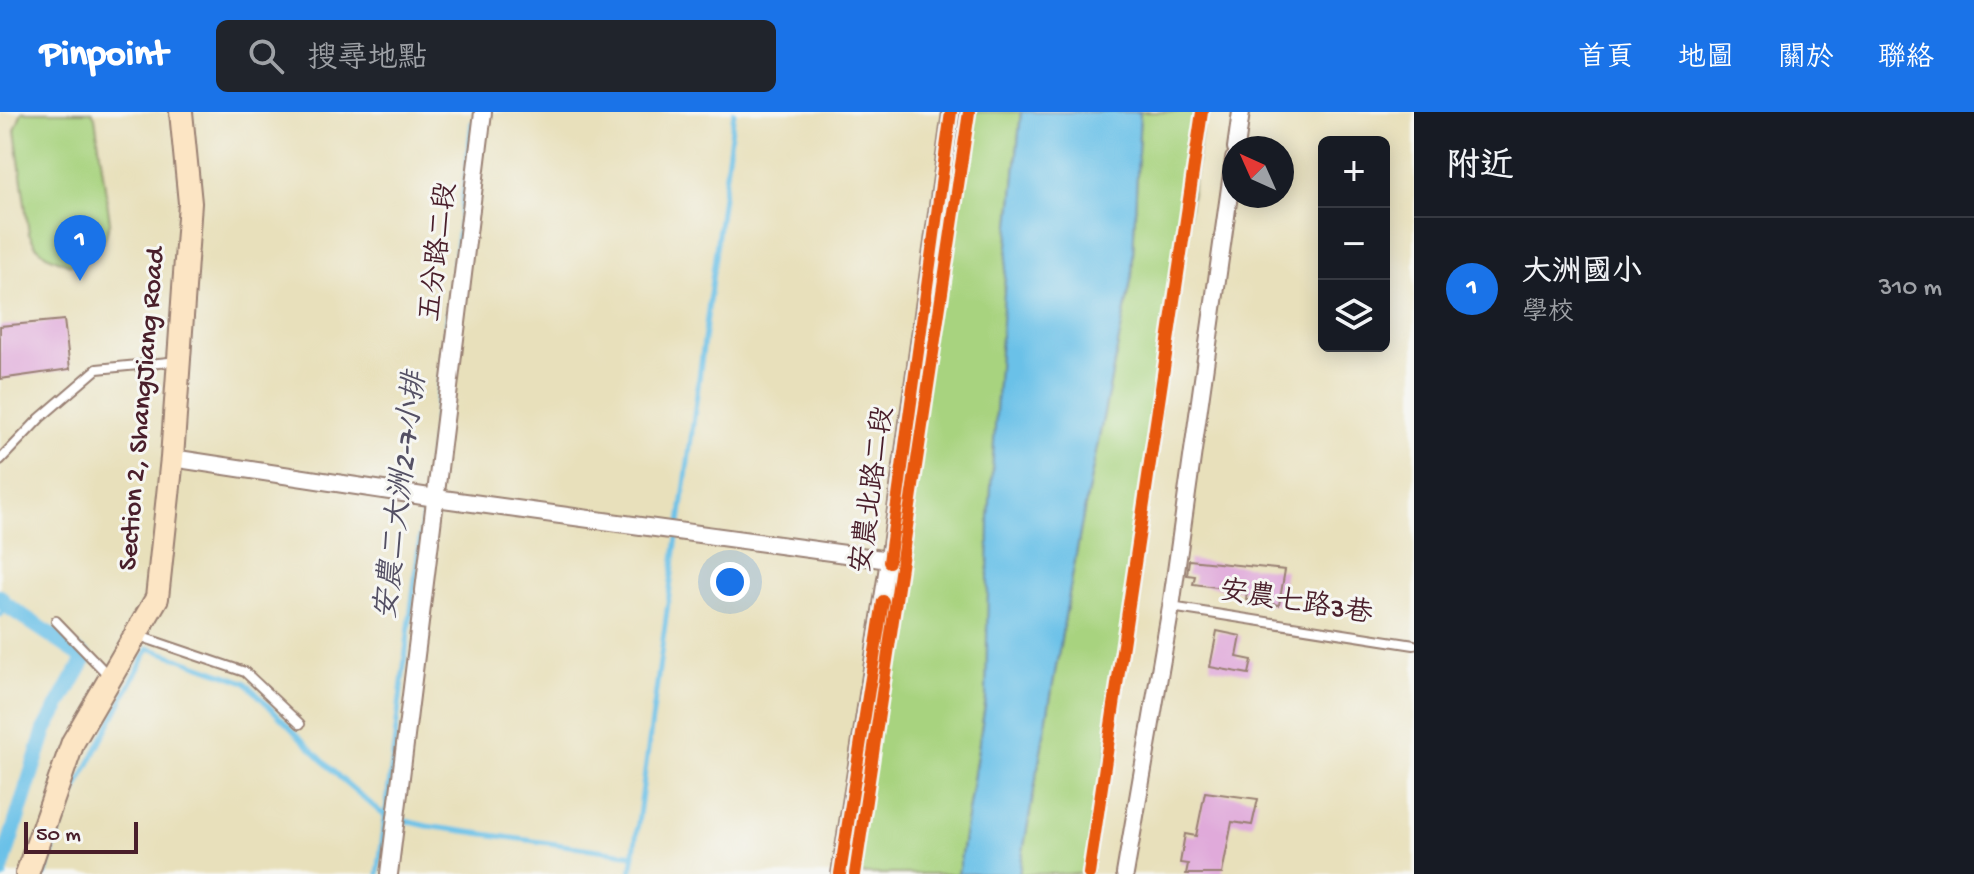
<!DOCTYPE html>
<html lang="zh-TW">
<meta charset="utf-8">
<style>
body{margin:0;font-family:"Gochi Hand","LXGW WenKai TC",sans-serif;background:#20242c;color:#f1f3f6}
.controls{position:absolute;right:24px;top:24px;display:grid;overflow:hidden;border-radius:12px;box-shadow:0 4px 20px #0003}
.controls button{width:72px;height:72px;display:grid;place-items:center;padding:0;border:0;border-bottom:2px solid #363941;background:#171b24;color:#f1f3f6;font:40px sans-serif}
.compass{position:absolute;left:1222px;top:24px;width:72px;height:72px;border-radius:50%;background:#171b24;box-shadow:0 4px 20px #0003;rotate:315deg}
.scale{position:absolute;left:24px;bottom:20px;width:114px;box-sizing:border-box;padding-left:8px;border:4px solid #4a1f2b;border-top:0;font-size:22px;line-height:28px;white-space:nowrap;color:#4a1f2b;-webkit-text-stroke:6px #f6f6f2;paint-order:stroke}
.you{position:absolute;left:730px;top:470px;width:28px;height:28px;margin:-20px;border:6px solid #fff;border-radius:50%;background:#1a73e8;box-shadow:0 0 0 12px #1a73e833}
.badge{display:grid;place-items:center;width:52px;height:52px;border-radius:50%;background:#1a73e8;color:#fff;font-size:26px;font-weight:700}
.pin{position:absolute;translate:-50% -66px;filter:drop-shadow(0 2px 4px #0008)}
.pin::after{content:'';position:absolute;top:42px;width:28px;height:24px;background:inherit;clip-path:polygon(0 0,100% 0,50% 100%)}
.list{margin:0;padding:0;list-style:none}
h2{display:flex;justify-content:space-between;align-items:center;height:104px;margin:0;padding:0 32px;font-size:34px}
h2 small{font-size:26px;font-weight:400;color:#9ea1a6}
.list li{display:grid;grid-template-columns:52px 1fr auto;gap:24px;align-items:center;box-sizing:border-box;height:144px;padding:0 32px;border-top:2px solid #363941}
.list b{display:block;font-size:30px;white-space:nowrap}
.list p{margin:0;font-size:26px;white-space:nowrap;color:#9ea1a6}
.list em{font-size:26px;font-style:normal;color:#9ea1a6}
.icon{flex:none;width:44px;height:44px;fill:none;stroke:currentColor;stroke-width:2;stroke-linecap:round;stroke-linejoin:round}
.map{position:relative;flex:none;width:1414px;height:762px;overflow:hidden}
header{display:flex;align-items:center;gap:48px;box-sizing:border-box;height:112px;padding:0 40px;background:#1a73e8;color:#fff}
header strong{font-size:38px}
nav{display:flex;gap:44px;margin-inline-start:auto;font-size:28px}
.search{width:560px;height:72px;background:#20242c;display:flex;align-items:center;gap:20px;box-sizing:border-box;padding:0 28px;border-radius:12px;color:#9ea1a6;font-size:30px}
main{display:flex}
aside{flex:1;background:#171b24}
.map>svg:first-child{display:block}
.green{fill:#a8d37f;stroke:#797955;stroke-width:2}
.water{fill:#6bc1e8;stroke:#5a708a;stroke-width:2}
.lines{fill:none;stroke-linecap:round;stroke-linejoin:round}
.stream{stroke:#6bc1e8;stroke-width:5}
.canal{stroke:#6bc1e8;stroke-width:16}
.building{fill:#e0aada}
.service-casing{stroke:#998073;stroke-width:12}
.minor-casing{stroke:#998073;stroke-width:20}
.secondary-casing{stroke:#998073;stroke-width:26}
.service{stroke:#fff;stroke-width:8}
.minor{stroke:#fff;stroke-width:16}
.secondary{stroke:#fce5c4;stroke-width:22}
.cycleway-casing{stroke:#f6f6f2;stroke-width:17}
.cycleway{stroke:#e8590c;stroke-width:12}
.labels{text-anchor:middle;dominant-baseline:central;stroke-width:6;stroke-linejoin:round;paint-order:stroke}
.street-label{font-size:28px;fill:#4a1f2b;stroke:#f6f6f2}
.water-label{font-size:30px;font-style:italic;fill:#545064;stroke:#f6f6f2}
</style>
<header>
<strong>Pinpoint</strong>
<div class="search"><svg class="icon" aria-label="search" viewBox="0 0 24 24"><circle cx="10" cy="10" r="6"/><path d="M15 15l6 6"/></svg>搜尋地點</div>
<nav><a>首頁</a><a>地圖</a><a>關於</a><a>聯絡</a></nav>
</header>
<main>
<div class="map">
<svg width="1414" height="762" viewBox="0 0 1414 762">
<rect width="100%" height="100%" fill="#f6f6f2"/>
<filter id="ink" filterUnits="userSpaceOnUse"><feTurbulence type="fractalNoise" baseFrequency=".0125" numOctaves="2"/><feDisplacementMap in="SourceGraphic" scale="16" xChannelSelector="R" yChannelSelector="G"/><feConvolveMatrix kernelMatrix="1 2 1 2 8 2 1 2 1" color-interpolation-filters="sRGB"/></filter>
<filter id="wash" filterUnits="userSpaceOnUse"><feTurbulence type="fractalNoise" baseFrequency=".006" numOctaves="4" result="noise"/><feDisplacementMap in="SourceGraphic" scale="32" xChannelSelector="R" yChannelSelector="G"/><feGaussianBlur stdDeviation="1.8" result="paint"/><feColorMatrix in="noise" values="0 0 0 0 0 0 0 0 0 0 0 0 0 0 0 0 0 1.4 0 .05"/><feComposite in="paint" operator="in"/></filter>
<g filter="url(#wash)">
<rect width="100%" height="100%" fill="#e8e0bb"/>
<g class="green">
<polygon points="22,0 92,0 95,5 110,110 105,127 95,141 83,150 70,153 46,143 36,134 29,122 15,18"/>
<polygon points="961,0 1021,0 1005,164 986,587 958,762 847,762"/>
<polygon points="1140,0 1204,0 1089,762 1019,762 1083,404 1132,164"/>
</g>
<polygon class="water" points="1021,0 1140,0 1132,164 1083,404 1019,762 958,762 986,587 989,405 1005,164"/>
<g class="lines">
<g class="stream">
<polyline points="680,411 734,0"/>
<polyline points="0,503 6,493"/>
<polyline points="45,762 68,693 149,536 245,570 339,665 385,704 427,714 634,743"/>
<polyline points="378,762 472,11"/>
<polyline points="631,762 677,425"/>
</g>
<polyline class="canal" points="0,485 6,493 85,546 45,618 0,761"/>
</g>
<g id="blocks">
<g class="building">
<polygon points="64,208 70,257 0,267 0,214"/>
<polygon points="1189,448 1285,458 1279,493 1246,488 1247,479 1193,472 1195,464 1187,463"/>
<polygon points="1217,519 1241,524 1237,545 1252,548 1249,562 1210,555"/>
<polygon points="1205,680 1258,687 1252,713 1232,710 1222,762 1186,762 1188,752 1180,751 1185,722 1196,724"/>
</g>
</g>
</g>
<g filter="url(#ink)">
<use href="#blocks" fill-opacity="0" stroke="#998073" stroke-width="2"/>
<g class="lines">
<defs>
<g id="service">
<polyline points="0,348 40,306 97,257 179,249"/>
<polyline points="1171,495 1414,533"/>
<polyline points="56,509 110,565"/>
<polyline points="136,523 245,560 300,612"/>
</g>
<g id="minor">
<polyline points="1236,36 1241,0"/>
<polyline points="172,346 436,386 889,448"/>
<polyline points="389,762 483,0"/>
<polyline points="840,762 889,448 951,0"/>
<polyline points="1125,762 1171,495 1234,47"/>
</g>
<polyline id="secondary" points="27,762 73,630 157,486 172,346 190,91 181,0"/>
</defs>
<use href="#service" class="service-casing"/>
<use href="#minor" class="minor-casing"/>
<use href="#secondary" class="secondary-casing"/>
<use href="#service" class="service"/>
<use href="#minor" class="minor"/>
<use href="#secondary" class="secondary"/>
<defs>
<g id="cycleway">
<polyline points="889,450 951,0"/>
<polyline points="840,762 883,489"/>
<polyline points="855,762 969,0"/>
<polyline points="1089,762 1202,0"/>
</g>
</defs>
<use href="#cycleway" class="cycleway-casing"/>
<use href="#cycleway" class="cycleway"/>
</g>
</g>
<g class="labels">
<g class="street-label">
<text transform="translate(440 140) rotate(-83)">五分路二段</text>
<text transform="translate(143 297) rotate(-85)">Section 2, ShangJiang Road</text>
<text transform="translate(874 378) rotate(-82)">安農北路二段</text>
<text transform="translate(1296 492) rotate(9)">安農七路3巷</text>
</g>
<g class="water-label">
<text transform="translate(403 384) rotate(-83)">安農二大洲2-7小排</text>
</g>
</g>
</svg>
<div class="controls">
<button>+</button>
<button>−</button>
<button><svg class="icon" aria-label="layers" viewBox="0 0 24 24"><path d="M12 4l9 5-9 5-9-5zM3 14l9 5 9-5"/></svg></button>
</div>
<svg class="compass" viewBox="-18 -18 36 36"><path d="M0-13l5 13h-10z" fill="#e53935"/><path d="M0 13l5-13h-10z" fill="#9ea1a6"/></svg>
<div class="scale">50 m</div>
<div class="you"></div>
<div class="pin badge" style="left:80px;top:169px">1</div>
</div>
<aside>
<h2>附近<small></small></h2>
<ul class="list">
<li><span class="badge">1</span><div><b>大洲國小</b><p>學校</p></div><em>310 m</em></li>
</ul>
</aside>
</main>
